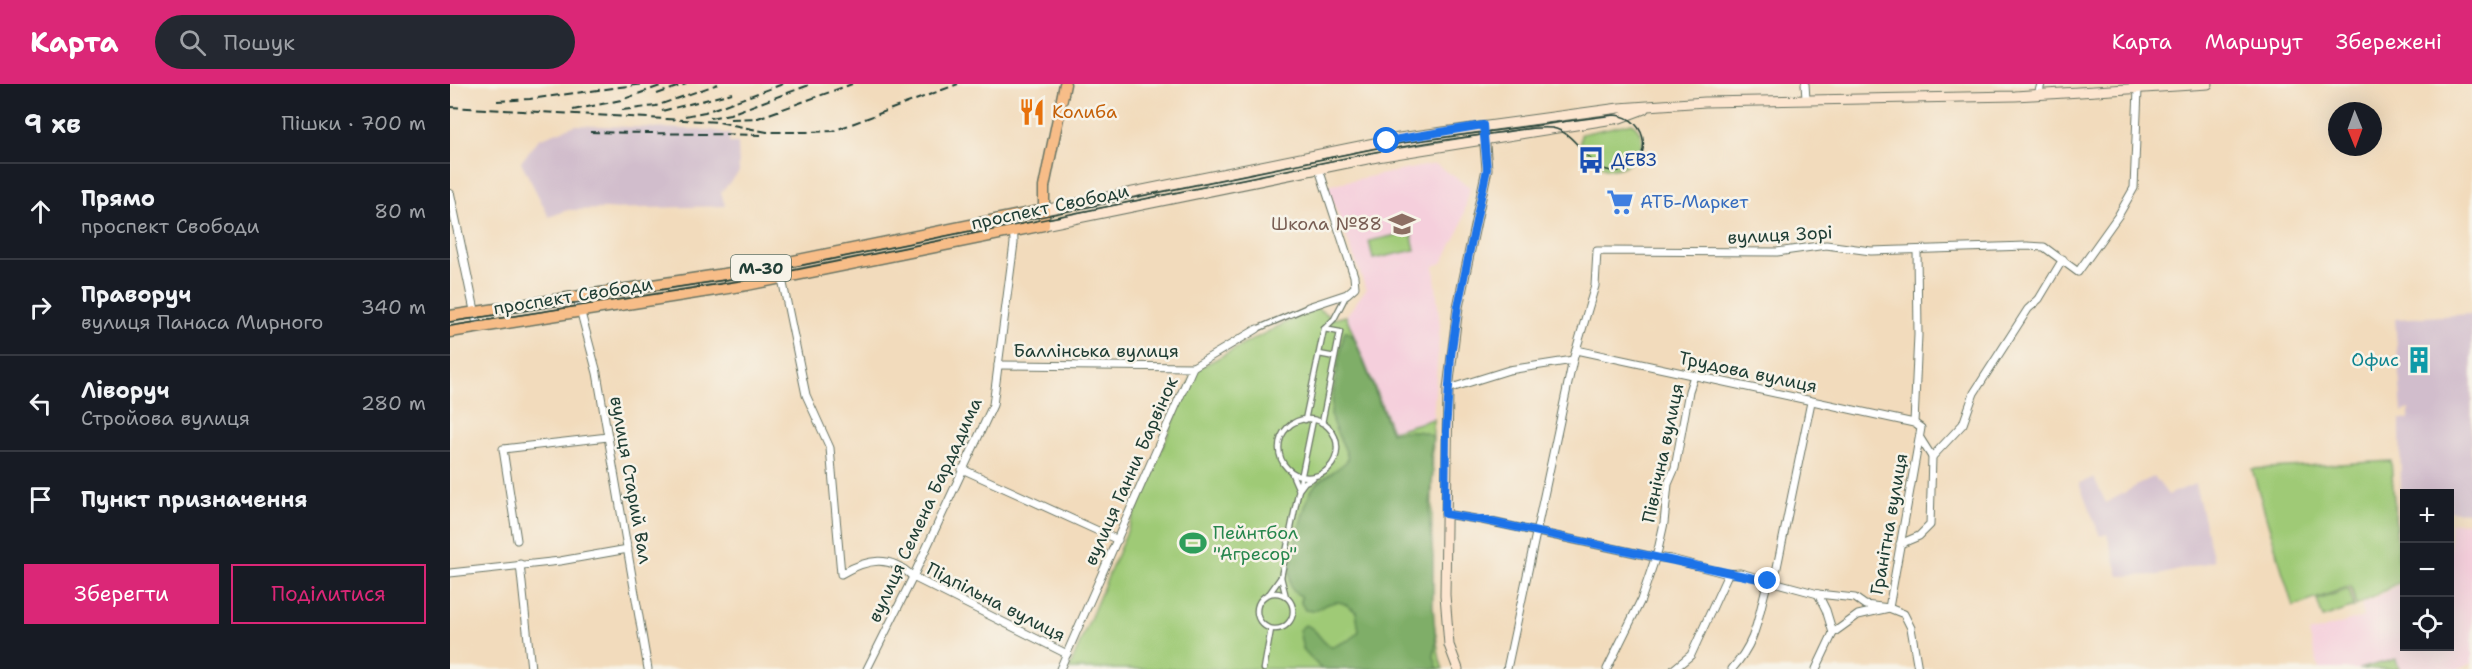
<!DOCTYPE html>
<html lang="uk">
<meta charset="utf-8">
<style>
body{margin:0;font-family:"Shantell Sans",sans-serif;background:#242831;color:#f1f3f6}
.controls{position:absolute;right:18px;bottom:18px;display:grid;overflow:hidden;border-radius:0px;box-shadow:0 6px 24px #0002}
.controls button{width:54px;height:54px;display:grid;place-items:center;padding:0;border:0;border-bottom:2px solid #363941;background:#171b24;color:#f1f3f6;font:30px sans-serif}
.compass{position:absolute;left:1878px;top:18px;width:54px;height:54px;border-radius:50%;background:#171b24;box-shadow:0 6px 24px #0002;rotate:179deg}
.stop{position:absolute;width:18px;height:18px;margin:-14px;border:4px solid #1a73e8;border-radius:50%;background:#fff}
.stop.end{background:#1a73e8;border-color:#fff;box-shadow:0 2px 6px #0008}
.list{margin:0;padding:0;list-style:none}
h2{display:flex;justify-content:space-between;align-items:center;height:78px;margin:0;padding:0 24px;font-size:26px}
h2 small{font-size:20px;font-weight:400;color:#9ea1a6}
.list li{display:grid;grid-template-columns:39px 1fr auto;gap:18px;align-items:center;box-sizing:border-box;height:96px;padding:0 24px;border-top:2px solid #363941}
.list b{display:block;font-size:22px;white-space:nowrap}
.list p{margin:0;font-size:20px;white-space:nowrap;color:#9ea1a6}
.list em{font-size:20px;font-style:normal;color:#9ea1a6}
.actions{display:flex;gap:12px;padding:18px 24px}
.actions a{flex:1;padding:14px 0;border:2px solid #db2777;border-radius:0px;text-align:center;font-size:21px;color:#db2777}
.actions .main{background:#db2777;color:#fff}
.icon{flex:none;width:33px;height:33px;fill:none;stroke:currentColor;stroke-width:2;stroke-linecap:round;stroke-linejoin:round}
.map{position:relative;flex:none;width:2022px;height:585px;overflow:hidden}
header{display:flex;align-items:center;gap:36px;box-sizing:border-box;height:84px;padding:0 30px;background:#db2777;color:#fff}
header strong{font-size:28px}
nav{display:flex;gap:33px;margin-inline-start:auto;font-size:21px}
.search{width:420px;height:54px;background:#242831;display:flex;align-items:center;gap:15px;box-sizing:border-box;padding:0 21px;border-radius:33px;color:#9ea1a6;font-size:22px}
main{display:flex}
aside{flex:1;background:#171b24}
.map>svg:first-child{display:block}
.built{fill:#f5cfdc}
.industrial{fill:#d1bdcc}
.green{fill:#9fca76;stroke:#5f8455;stroke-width:1.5}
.forest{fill:#7fae67;stroke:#4f764e;stroke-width:1.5}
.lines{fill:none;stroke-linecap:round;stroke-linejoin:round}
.pedestrian-casing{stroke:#697464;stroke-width:7}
.minor-casing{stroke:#697464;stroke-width:9}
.tertiary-casing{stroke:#697464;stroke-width:10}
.secondary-casing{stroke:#697464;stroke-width:11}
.trunk-casing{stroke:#697464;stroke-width:13}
.pedestrian{stroke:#fff;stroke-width:4.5}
.minor{stroke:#fff;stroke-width:7}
.tertiary{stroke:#fff;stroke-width:8}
.secondary{stroke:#fce5cf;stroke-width:9}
.trunk{stroke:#f7bd88;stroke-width:10}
.tram{stroke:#1f3d34;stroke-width:1.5}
.rail{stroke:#1f3d34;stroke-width:2;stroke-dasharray:9 4.5;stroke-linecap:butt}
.route{stroke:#1a73e8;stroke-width:8}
.labels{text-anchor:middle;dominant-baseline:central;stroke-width:5;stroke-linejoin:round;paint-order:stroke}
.shield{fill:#f7f3e8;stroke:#60746a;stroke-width:1.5}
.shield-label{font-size:16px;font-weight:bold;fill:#1f3d34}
.food-label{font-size:18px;fill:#c56008;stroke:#f7f3e8;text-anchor:start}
.transit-label{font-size:18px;fill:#164399;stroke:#f7f3e8;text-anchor:start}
.shop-label{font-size:18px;fill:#366cbe;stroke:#f7f3e8;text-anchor:start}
.street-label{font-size:18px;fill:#1f3d34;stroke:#f7f3e8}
.education-label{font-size:18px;fill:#785e54;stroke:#f7f3e8;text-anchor:end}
.culture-label{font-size:18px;fill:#0d838f;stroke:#f7f3e8;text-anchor:end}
.leisure-label{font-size:18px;fill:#27864d;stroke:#f7f3e8;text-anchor:start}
</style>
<header>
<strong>Карта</strong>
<div class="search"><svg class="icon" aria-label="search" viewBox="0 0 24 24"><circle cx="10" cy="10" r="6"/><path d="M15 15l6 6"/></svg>Пошук</div>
<nav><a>Карта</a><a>Маршрут</a><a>Збережені</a></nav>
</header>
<main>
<aside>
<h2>9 хв<small>Пішки · 700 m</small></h2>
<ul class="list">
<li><svg class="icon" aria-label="ahead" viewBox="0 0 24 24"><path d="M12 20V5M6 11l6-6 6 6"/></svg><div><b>Прямо</b><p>проспект Свободи</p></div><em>80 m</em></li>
<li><svg class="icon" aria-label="right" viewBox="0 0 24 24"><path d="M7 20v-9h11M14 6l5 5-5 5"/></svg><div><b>Праворуч</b><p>вулиця Панаса Мирного</p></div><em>340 m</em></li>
<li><svg class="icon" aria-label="left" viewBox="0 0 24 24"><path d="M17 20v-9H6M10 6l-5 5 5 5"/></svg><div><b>Ліворуч</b><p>Стройова вулиця</p></div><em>280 m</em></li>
<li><svg class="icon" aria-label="arrive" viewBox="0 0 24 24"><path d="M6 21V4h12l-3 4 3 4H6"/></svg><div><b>Пункт призначення</b></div></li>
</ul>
<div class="actions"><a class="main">Зберегти</a><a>Поділитися</a></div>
</aside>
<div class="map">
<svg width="2022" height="585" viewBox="0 0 2022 585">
<rect width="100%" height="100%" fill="#f7f3e8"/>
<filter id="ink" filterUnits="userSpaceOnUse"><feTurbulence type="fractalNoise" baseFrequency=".0167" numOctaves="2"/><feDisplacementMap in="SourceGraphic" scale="12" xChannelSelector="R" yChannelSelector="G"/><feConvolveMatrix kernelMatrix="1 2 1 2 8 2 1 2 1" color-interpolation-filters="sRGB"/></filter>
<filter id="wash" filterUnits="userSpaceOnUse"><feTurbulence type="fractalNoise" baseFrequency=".008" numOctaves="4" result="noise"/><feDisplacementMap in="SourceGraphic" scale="24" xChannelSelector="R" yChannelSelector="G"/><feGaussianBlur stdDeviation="1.35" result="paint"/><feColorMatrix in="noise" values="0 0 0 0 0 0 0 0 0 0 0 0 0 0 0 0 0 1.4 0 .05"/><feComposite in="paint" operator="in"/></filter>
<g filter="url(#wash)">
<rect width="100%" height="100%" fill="#f2dbbc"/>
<g class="built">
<polygon points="985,80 1020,103 1011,143 992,179 984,182 990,242 983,335 942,347 896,232 916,205 877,101"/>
<polygon points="2022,438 2022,579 2009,585 1869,585 1859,549 1913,533 1912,521 1953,499 1953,440 1954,562 2000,562 2000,439"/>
</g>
<g class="industrial">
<polygon points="126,41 261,46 280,50 279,59 288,59 289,88 271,108 275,122 118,126 99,133 71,78 89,55"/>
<polygon points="2022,230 2021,428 2000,427 2000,410 1954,410 1954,418 1951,414 1950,335 1959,336 1959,325 1952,328 1945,235"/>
<polygon points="1704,392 1718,411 1745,400 1764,477 1709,491 1669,492 1657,450 1650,452 1629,399 1644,394 1656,419"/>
</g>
<g class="green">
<path d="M1182,39C1210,60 1172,100 1146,79C1140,74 1135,67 1130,61L1131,50Z"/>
<polygon points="961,148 965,166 923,175 919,157"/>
<polygon points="865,223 884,235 896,232 942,347 983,335 981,520 990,576 993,585 619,585 745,286"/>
<polygon points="1941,377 1950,498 1906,522 1901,502 1843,523 1802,385"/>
<polygon points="1899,505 1904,523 1873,534 1867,516"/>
<polygon points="1946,575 1949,585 1909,585"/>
</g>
<path class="forest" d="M895,247L902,251L905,256L941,349C954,347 972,344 983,353L980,372L983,388L979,432L983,472V522L986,559L984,573L988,585H871L853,565L849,546L855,541C868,544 870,559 882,563L901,555L909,547L906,528C887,511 882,519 863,527L855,526L851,519V512C845,510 841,506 840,499C837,487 855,415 863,404C872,392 894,383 898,375C895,359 883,347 881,332C880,326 892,253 895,247Z"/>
</g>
<g filter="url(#ink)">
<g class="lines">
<defs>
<g id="pedestrian">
<polyline points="807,245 858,223"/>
<polyline points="874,245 884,235 897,210"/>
<polyline points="869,270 885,273"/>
<circle cx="858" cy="364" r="29"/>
<polyline points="855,336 874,245 890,248 872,339"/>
<polyline points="842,390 849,406 855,398 863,394"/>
<polyline points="831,493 836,513"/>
<circle cx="825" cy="527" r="18"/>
<polyline points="819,510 831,493 863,336"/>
<polyline points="814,585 821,545"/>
</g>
<g id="minor">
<polyline points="1355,0 1356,15"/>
<polyline points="1588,11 1591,0"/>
<path d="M329,180L356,311L380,364L391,490C417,475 440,470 463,493L617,570"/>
<polyline points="127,214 147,289 198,585"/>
<polyline points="858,223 897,210 905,203 904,192 869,85"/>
<polyline points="1126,266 1464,339 1471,344 1439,524 1408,531 1383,549"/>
<polyline points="548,281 743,283"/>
<polyline points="998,305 1059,286 1123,276"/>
<polyline points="1464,339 1468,251 1467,166"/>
<polyline points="1470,354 1482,373"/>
<polyline points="512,385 668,456"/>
<polyline points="995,430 1032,436 1204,473 1221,475 1278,490 1290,489 1368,510 1405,514 1415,521 1439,524 1454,530 1461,544 1468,585"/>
<polyline points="67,456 53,365 158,353"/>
<polyline points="1450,460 1469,452 1480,441 1482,373 1513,340 1524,309 1578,225 1589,215 1613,175"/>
<polyline points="70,480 81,585"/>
<polyline points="0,489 110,477 178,465"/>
<polyline points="417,585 463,493 543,321 564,159 563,132"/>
<polyline points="610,585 743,283 807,245"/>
<polyline points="1057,585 1123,276 1145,202 1147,167 1327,168 1376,161 1421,167 1577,162 1594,163 1628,188 1668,132 1684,104 1688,5"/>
<polyline points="1157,585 1191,516 1208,466 1214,439 1218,400 1225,384 1239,307 1244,292"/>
<polyline points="1224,585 1241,571 1278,490"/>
<path d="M1282,585C1309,554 1307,533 1318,497L1325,493L1361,318"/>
<polyline points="1366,585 1383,549 1376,526 1368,510"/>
</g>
<polyline id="tertiary" points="0,110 28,243"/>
<g id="secondary">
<polyline points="594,126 949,54 1169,24 1255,18 1565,12 1758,0"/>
<polyline points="594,141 927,73 1170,34 1194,25"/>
<polyline points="1008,585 999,561 995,511 998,305 1008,223 1037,85 1034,49"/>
</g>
<g id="trunk">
<polyline points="0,232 294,187 594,126"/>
<polyline points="0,248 297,201 594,141 594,103 615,0"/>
</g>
</defs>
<use href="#pedestrian" class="pedestrian-casing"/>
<use href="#minor" class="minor-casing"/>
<use href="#tertiary" class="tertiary-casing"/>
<use href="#secondary" class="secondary-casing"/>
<use href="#trunk" class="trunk-casing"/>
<use href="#pedestrian" class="pedestrian"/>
<use href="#minor" class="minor"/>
<use href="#tertiary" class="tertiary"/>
<use href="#secondary" class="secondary"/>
<use href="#trunk" class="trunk"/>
<path class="tram" d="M0,238L295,193L952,59L1164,31C1201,33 1204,83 1168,87C1138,90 1130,49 1102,44C1084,42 1065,47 1047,49C1006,54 966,60 925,68L296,196L0,242"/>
<g class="rail">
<polyline points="207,10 236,0"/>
<polyline points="47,17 80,15 193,0"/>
<polyline points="0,23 268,38 317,48 359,48 383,47 508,0"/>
<polyline points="123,26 171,16 216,0"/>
<polyline points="172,26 206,22 268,0"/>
<polyline points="212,27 282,9"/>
<polyline points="235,32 255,28 333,0"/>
<polyline points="260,34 280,30 362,0"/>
<polyline points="280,35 308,34 402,0"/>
<polyline points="140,48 311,51"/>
</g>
</g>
</g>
<g class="lines" filter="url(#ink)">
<polyline class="route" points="937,57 1033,41 1037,85 1008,222 1001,272 996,347 995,430 1032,436 1318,497"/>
</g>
<defs>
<symbol id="restaurant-bare" viewBox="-9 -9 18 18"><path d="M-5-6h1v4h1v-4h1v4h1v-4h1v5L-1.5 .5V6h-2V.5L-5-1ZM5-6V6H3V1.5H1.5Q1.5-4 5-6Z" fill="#e8710a" stroke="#f7f3e8" stroke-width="2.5" paint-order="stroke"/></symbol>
<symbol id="bus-bare" viewBox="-9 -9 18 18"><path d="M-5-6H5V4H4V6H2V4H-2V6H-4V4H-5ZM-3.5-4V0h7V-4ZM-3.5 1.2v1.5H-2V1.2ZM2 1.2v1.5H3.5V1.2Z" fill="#1a4fb4" stroke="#f7f3e8" stroke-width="2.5" paint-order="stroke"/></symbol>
<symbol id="supermarket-bare" viewBox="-9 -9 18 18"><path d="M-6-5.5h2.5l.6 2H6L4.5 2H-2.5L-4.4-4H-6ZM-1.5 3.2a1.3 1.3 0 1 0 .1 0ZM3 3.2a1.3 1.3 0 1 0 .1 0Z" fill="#3f7fe0" stroke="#f7f3e8" stroke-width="2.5" paint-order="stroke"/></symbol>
<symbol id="school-bare" viewBox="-9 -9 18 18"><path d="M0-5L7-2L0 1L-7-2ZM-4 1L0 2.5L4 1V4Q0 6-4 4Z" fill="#8d6e63" stroke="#f7f3e8" stroke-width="2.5" paint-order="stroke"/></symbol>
<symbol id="building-bare" viewBox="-9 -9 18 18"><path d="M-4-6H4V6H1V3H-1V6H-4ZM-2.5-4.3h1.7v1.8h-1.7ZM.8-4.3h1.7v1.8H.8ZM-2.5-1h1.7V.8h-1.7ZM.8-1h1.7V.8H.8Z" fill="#0f9aa8" stroke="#f7f3e8" stroke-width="2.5" paint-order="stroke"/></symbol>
<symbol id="stadium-bare" viewBox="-9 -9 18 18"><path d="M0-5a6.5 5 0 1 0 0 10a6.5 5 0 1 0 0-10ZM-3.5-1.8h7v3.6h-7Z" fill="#2e9e5b" stroke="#f7f3e8" stroke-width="2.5" paint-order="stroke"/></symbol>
</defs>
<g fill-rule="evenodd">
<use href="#restaurant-bare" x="563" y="9" width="38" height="38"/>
<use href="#bus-bare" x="1122" y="57" width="38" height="38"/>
<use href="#supermarket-bare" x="1151" y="99" width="38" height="38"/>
<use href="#school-bare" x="933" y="121" width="38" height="38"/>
<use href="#building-bare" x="1950" y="257" width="38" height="38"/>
<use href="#stadium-bare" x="724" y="440" width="38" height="38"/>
</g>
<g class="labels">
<rect class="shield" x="281" y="171" width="60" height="26" rx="4.5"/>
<g class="shield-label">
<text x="311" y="184">М-30</text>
</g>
<g class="food-label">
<text x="602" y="28">Колиба</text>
</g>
<g class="transit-label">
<text x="1161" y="76">ДЕВЗ</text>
</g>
<g class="shop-label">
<text x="1190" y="118">АТБ-Маркет</text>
</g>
<g class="street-label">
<text transform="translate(600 123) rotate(-12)">проспект Свободи</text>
<text transform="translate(1330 151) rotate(-3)">вулиця Зорі</text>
<text transform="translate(123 212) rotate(-9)">проспект Свободи</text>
<text x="646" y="267">Баллінська вулиця</text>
<text transform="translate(1298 288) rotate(12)">Трудова вулиця</text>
<text transform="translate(1213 369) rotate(-78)">Північна вулиця</text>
<text transform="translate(681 387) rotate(-66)">вулиця Ганни Барвінок</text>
<text transform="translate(181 396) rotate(80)">вулиця Старий Вал</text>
<text transform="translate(475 426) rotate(-65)">вулиця Семена Бардадима</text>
<text transform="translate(1439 440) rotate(-80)">Гранітна вулиця</text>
<text transform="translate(546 518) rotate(27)">Підпільна вулиця</text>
</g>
<g class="education-label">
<text x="932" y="140">Школа №88</text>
</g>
<g class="culture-label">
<text x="1949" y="276">Офис</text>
</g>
<g class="leisure-label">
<text x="763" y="449">Пейнтбол<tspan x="763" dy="21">"Агресор"</tspan></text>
</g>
</g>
</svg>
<div class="controls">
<button>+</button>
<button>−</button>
<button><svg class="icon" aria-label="locate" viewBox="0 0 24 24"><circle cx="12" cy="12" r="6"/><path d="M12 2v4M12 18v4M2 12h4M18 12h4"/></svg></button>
</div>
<svg class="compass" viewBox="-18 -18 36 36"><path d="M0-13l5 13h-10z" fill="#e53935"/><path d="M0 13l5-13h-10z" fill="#9ea1a6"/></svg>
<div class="stop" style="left:937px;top:57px"></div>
<div class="stop end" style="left:1318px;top:497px"></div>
</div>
</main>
